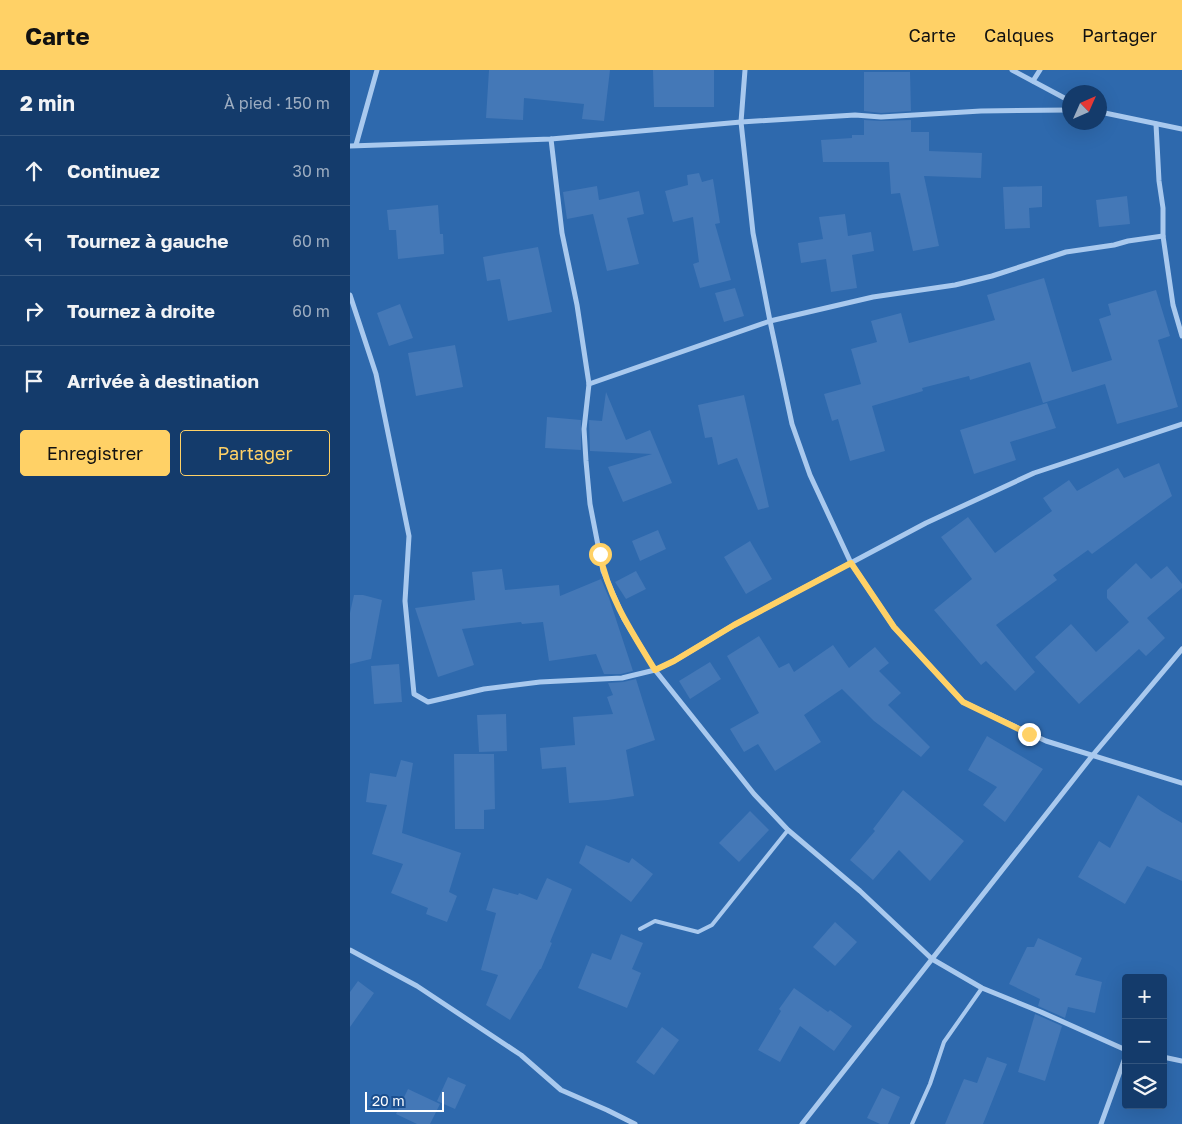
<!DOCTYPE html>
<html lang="fr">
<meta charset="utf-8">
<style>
body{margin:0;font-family:"Golos Text",sans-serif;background:#214673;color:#f1f3f6}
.controls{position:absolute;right:15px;bottom:15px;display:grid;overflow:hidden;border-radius:5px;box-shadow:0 5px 20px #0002}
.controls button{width:45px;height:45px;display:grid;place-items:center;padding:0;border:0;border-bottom:1px solid #33557e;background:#143b6b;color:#f1f3f6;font:25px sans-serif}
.compass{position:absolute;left:712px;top:15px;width:45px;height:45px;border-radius:50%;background:#143b6b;box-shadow:0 5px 20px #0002;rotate:45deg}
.scale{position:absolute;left:15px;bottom:12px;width:79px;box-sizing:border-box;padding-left:5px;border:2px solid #fff;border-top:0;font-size:14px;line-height:18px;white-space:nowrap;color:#fff;-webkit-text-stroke:4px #1b4f8f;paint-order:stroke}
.stop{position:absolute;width:15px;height:15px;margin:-11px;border:4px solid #ffd166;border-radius:50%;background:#fff}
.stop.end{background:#ffd166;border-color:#fff;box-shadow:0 1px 5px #0008}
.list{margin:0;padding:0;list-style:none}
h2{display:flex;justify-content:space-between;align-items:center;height:65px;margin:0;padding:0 20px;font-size:21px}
h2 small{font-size:16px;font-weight:400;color:#9dadc1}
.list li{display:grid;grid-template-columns:32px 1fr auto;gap:15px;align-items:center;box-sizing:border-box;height:70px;padding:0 20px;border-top:1px solid #33557e}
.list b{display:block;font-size:19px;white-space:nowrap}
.list em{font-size:16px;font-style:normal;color:#9dadc1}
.actions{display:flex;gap:10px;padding:15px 20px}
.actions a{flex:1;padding:11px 0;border:1px solid #ffd166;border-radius:5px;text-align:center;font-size:18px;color:#ffd166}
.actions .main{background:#ffd166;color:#111}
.icon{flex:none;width:28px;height:28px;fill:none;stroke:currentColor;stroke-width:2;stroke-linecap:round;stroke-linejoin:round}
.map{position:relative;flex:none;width:832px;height:1054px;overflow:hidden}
header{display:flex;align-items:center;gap:30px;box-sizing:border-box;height:70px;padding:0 25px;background:#ffd166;color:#111}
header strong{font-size:24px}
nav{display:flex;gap:28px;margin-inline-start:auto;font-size:18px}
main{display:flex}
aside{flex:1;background:#143b6b}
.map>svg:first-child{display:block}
.green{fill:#2e69ad;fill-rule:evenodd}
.building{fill:#4478b7}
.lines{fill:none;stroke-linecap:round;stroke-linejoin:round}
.lane{stroke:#a9c9ee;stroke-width:4}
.street{stroke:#a9c9ee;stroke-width:5}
.route{stroke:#ffd166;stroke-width:6}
</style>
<header>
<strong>Carte</strong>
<nav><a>Carte</a><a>Calques</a><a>Partager</a></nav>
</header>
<main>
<aside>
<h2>2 min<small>À pied · 150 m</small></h2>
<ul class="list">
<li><svg class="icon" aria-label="ahead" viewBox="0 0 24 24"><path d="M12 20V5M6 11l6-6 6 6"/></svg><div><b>Continuez</b></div><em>30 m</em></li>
<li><svg class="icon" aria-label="left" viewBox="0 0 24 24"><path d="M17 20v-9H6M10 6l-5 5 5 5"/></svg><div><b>Tournez à gauche</b></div><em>60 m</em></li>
<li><svg class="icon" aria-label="right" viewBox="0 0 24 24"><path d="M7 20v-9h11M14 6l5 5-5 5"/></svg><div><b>Tournez à droite</b></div><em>60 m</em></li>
<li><svg class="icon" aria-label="arrive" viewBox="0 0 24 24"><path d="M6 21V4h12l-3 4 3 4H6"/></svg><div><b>Arrivée à destination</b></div></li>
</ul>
<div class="actions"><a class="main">Enregistrer</a><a>Partager</a></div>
</aside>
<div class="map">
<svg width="832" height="1054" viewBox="0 0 832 1054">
<rect width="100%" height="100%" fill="#1b4f8f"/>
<path class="green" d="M0,0H832V1054H0ZM720,22H750V52H720ZM776,908H813V1035H776Z"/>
<g class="building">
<polygon points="139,0 260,0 254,51 232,49 234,34 174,28 173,50 136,48"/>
<polygon points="303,0 364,0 364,37 304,37"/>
<polygon points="514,2 560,2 561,41 531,43 514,41"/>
<polygon points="514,50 531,51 561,50 561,62 579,62 579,81 632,83 631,108 574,106 589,176 563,181 550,123 541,124 539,92 473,92 471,70 502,68 502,65 514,65"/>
<polygon points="349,103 352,112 363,109 370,153 365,154 381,210 350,218 343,194 349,192 343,147 323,152 315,121 338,115 337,105"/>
<polygon points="247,116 249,130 289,121 294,144 277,148 289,194 257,201 243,144 217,149 213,122"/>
<polygon points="692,116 692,137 679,138 680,158 655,159 653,117"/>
<polygon points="777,126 780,154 749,157 746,130"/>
<polygon points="88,135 90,164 93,164 94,184 48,189 46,160 39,160 37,140"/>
<polygon points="495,144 498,166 521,162 524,181 502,185 507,218 481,222 476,189 451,193 448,173 473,169 469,147"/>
<polygon points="188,177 202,242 158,251 150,209 137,211 133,187"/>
<polygon points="694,208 722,302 762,290 749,249 761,245 758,234 806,220 820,266 808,270 828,337 767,354 755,314 693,333 680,292 620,310 619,306 572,318 573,321 522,336 535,381 500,391 488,349 482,351 474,324 511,314 501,279 527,272 521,251 551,243 559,273 645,250 637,225"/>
<polygon points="385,218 394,246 374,252 365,223"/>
<polygon points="50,234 63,268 39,276 27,243"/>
<polygon points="105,275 113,317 66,326 58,283"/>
<polygon points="256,322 276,370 300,360 322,413 273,432 258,397 302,384 240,381 239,350 252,351"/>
<polygon points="394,325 419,437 408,440 387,388 368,395 362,367 355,368 348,335"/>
<polygon points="697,333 706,358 660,372 666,390 624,404 610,360"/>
<polygon points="197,347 231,350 231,380 195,378"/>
<polygon points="809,393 822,426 742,484 738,480 703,505 707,510 646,555 685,602 665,621 636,591 631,595 584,540 622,509 591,467 618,447 645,483 702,441 693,428 719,410 727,421 768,398 774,408"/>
<polygon points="308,460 316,479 290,491 282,471"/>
<polygon points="400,471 422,509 396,524 374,487"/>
<polygon points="786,493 801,509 817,496 832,514 832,518 797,548 815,568 796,586 789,579 729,634 685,587 721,554 746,582 779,552 757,528 757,520"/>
<polygon points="152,499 155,520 209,515 210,526 251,509 259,528 283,601 271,604 254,604 246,584 199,591 193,552 172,554 171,552 112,559 124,595 88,607 65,538 125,530 122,502"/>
<polygon points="286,501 296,519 276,529 265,512"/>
<polygon points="4,525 13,525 32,530 21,589 0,594 0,543"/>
<polygon points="409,566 429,598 439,593 444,602 483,575 499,598 525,577 539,593 529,601 551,623 538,635 580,677 571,687 524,651 492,619 454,645 471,672 425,701 408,674 394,682 380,659 409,643 377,586"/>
<polygon points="360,592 371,609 340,629 329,611"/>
<polygon points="49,594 52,632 24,634 21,596"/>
<polygon points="286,609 305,670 276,680 284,726 258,730 219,733 216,697 192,699 190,678 225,675 223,647 263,644 257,627 263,625 258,613 273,612"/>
<polygon points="156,644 157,681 129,682 127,645"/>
<polygon points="637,666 693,699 655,752 633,735 647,717 618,700"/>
<polygon points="104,684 144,684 145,739 134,740 134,759 105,759"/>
<polygon points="51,690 63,693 52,763 111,783 99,822 107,826 97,852 76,844 78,838 41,823 53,794 22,784 37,735 16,732 20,703 46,707"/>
<polygon points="553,720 614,771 580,811 549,780 523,810 500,790 525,761 523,759"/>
<polygon points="788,725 811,741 832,753 832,811 797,796 775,834 728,807 749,771 760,778"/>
<polygon points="400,741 419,760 389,792 369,773"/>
<polygon points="236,775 279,793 282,788 303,804 281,832 229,793"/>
<polygon points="197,808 222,819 200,872 202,873 191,899 190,899 160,950 136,935 148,905 131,900 146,843 136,840 143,818 168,825 169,823 187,830"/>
<polygon points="485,852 507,872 485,896 463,877"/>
<polygon points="271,864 293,873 282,899 291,903 277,938 228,918 242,883 261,890"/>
<polygon points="688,868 732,888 725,905 752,912 745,943 718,937 715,948 688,936 690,929 659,914 677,877 684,877"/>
<polygon points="8,911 24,923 0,957 0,922"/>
<polygon points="444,918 478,942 480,940 502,956 484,981 450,956 430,992 408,980 431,941 429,939"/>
<polygon points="685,944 712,956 695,1011 668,1002"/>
<polygon points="312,957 329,970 304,1005 286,992"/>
<polygon points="637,987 657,994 633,1054 595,1054 614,1009 627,1013"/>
<polygon points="98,1007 116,1015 105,1039 87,1031"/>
<polygon points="532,1018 550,1027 538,1054 530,1054 517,1048"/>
<polygon points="58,1019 90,1034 80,1054 67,1054 46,1044"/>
</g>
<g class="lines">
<g class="lane">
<polyline points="290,859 305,851 348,862 362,855 438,760"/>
<polyline points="562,1054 580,1014 594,972 632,918"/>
</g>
<g class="street">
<polyline points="395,0 391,52 403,163 420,251 442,354 460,405 501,493 544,557 613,632 696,671 832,713"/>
<polyline points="662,0 720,31"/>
<polyline points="683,11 690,0"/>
<polyline points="750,42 832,59"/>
<polyline points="806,54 809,111 813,138 813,166 823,235 832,266"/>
<polyline points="201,69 212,163 227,235 239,314 234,359 236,391 240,434 253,501 274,549 305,600 404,724 438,760 510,821 582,889 632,918 691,942 776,980"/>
<polyline points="6,75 27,0"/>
<polyline points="0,76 201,69 391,52 505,45 531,47 631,41 720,40"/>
<polyline points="0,225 26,304 59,466 55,531 64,624 78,632 134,619 190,612 272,608 305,600 324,591 384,555 576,453 684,403 832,354"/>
<polyline points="239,314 420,251 523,227 605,215 642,206 716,182 764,175 778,171 813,166"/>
<polyline points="0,880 67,916 171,985 211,1020 257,1040 285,1054"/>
<polyline points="813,987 832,991"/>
<polyline points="452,1054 742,686 832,579"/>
<polyline points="751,1054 776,985"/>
</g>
</g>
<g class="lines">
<path class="route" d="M250,484C258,527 283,564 305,600L324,591L384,555L501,493L544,557L613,632L679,664"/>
</g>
</svg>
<div class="controls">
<button>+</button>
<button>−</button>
<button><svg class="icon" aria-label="layers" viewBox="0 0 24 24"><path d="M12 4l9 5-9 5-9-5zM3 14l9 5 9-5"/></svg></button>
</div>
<svg class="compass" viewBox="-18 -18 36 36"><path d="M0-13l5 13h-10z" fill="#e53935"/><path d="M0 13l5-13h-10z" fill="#9dadc1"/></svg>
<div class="scale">20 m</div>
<div class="stop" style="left:250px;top:484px"></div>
<div class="stop end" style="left:679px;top:664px"></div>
</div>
</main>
